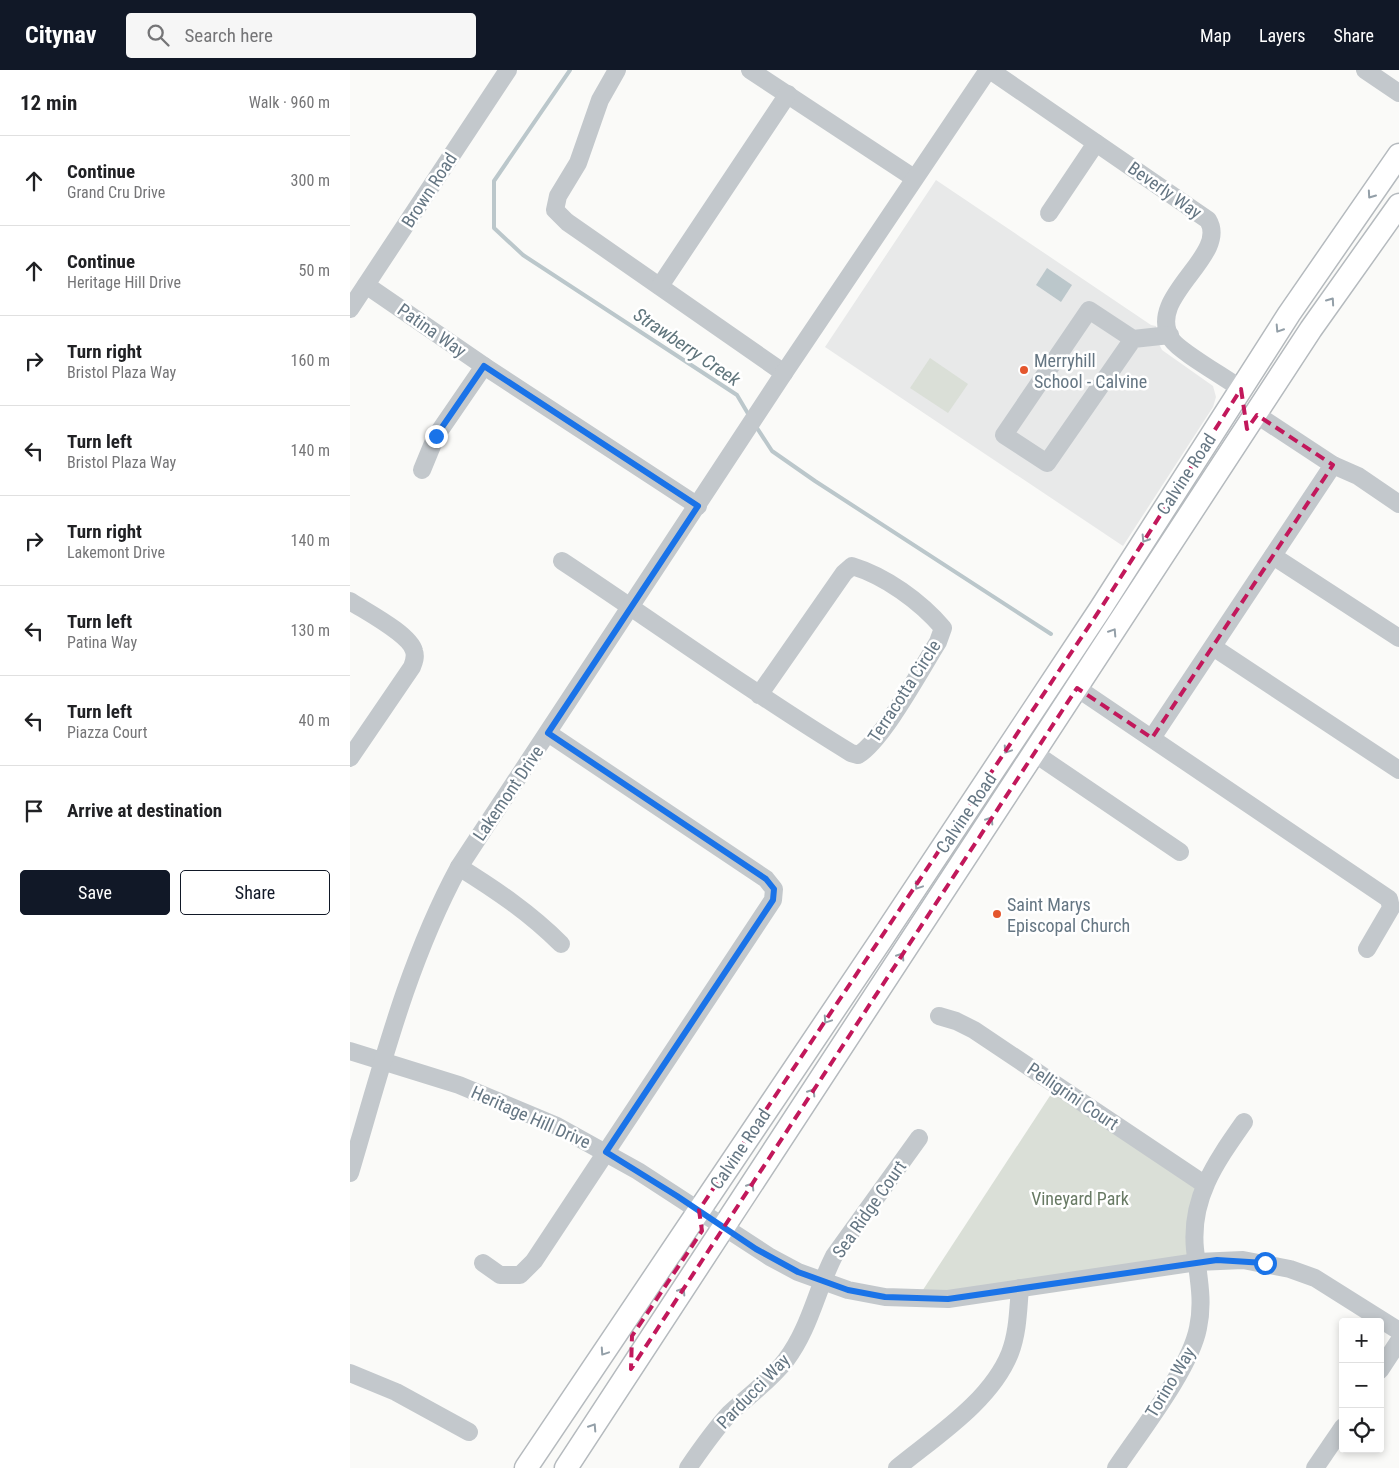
<!DOCTYPE html>
<meta charset="utf-8">
<style>
body{margin:0;font-family:"Roboto Condensed",sans-serif;background:#f6f6f6;color:#202124}
.controls{position:absolute;right:15px;bottom:15px;display:grid;overflow:hidden;border-radius:5px;box-shadow:0 2px 8px #0003}
.controls button{width:45px;height:45px;display:grid;place-items:center;padding:0;border:0;border-bottom:1px solid #e0e0e0;background:#fff;color:#202124;font:25px sans-serif}
.stop{position:absolute;width:15px;height:15px;margin:-11px;border:4px solid #1a73e8;border-radius:50%;background:#fff}
.stop.end{background:#1a73e8;border-color:#fff;box-shadow:0 1px 5px #0008}
.list{margin:0;padding:0;list-style:none}
h2{display:flex;justify-content:space-between;align-items:center;height:65px;margin:0;padding:0 20px;font-size:21px}
h2 small{font-size:16px;font-weight:400;color:#757577}
.list li{display:grid;grid-template-columns:32px 1fr auto;gap:15px;align-items:center;box-sizing:border-box;height:90px;padding:0 20px;border-top:1px solid #e0e0e0}
.list b{display:block;font-size:19px;white-space:nowrap}
.list p{margin:0;font-size:16px;white-space:nowrap;color:#757577}
.list em{font-size:16px;font-style:normal;color:#757577}
.actions{display:flex;gap:10px;padding:15px 20px}
.actions a{flex:1;padding:11px 0;border:1px solid #111827;border-radius:5px;text-align:center;font-size:18px;color:#111827}
.actions .main{background:#111827;color:#fff}
.icon{flex:none;width:28px;height:28px;fill:none;stroke:currentColor;stroke-width:2;stroke-linecap:round;stroke-linejoin:round}
.map{position:relative;flex:none;width:1049px;height:1398px;overflow:hidden}
header{display:flex;align-items:center;gap:30px;box-sizing:border-box;height:70px;padding:0 25px;background:#111827;color:#fff}
header strong{font-size:24px}
nav{display:flex;gap:28px;margin-inline-start:auto;font-size:18px}
.search{width:350px;height:45px;background:#f6f6f6;display:flex;align-items:center;gap:12px;box-sizing:border-box;padding:0 18px;border-radius:5px;color:#757577;font-size:19px}
main{display:flex}
aside{flex:1;background:#fff}
.map>svg:first-child{display:block}
.built{fill:#e8e9e9}
.green{fill:#dadfd7}
.water{fill:#bbc7cb}
.lines{fill:none;stroke-linecap:round;stroke-linejoin:round}
.stream{stroke:#bbc7cb;stroke-width:4}
.major-casing{stroke:#b5babe;stroke-width:25}
.minor{stroke:#c3c8cc;stroke-width:18}
.major{stroke:#fff;stroke-width:22}
.oneway{stroke:#939fa8}
.route{stroke:#1a73e8;stroke-width:6}
.marked{fill:none;stroke:#c2185b;stroke-width:4;stroke-dasharray:10 6;stroke-linejoin:round}
.poi-dot{fill:#e4562d;stroke:#fff;stroke-width:2}
.labels{text-anchor:middle;dominant-baseline:central;stroke-width:5;stroke-linejoin:round;paint-order:stroke}
.street-label{font-size:18px;fill:#657683;stroke:#fff}
.poi-label{font-size:18px;fill:#657683;stroke:#fff;text-anchor:start}
.park-label{font-size:18px;fill:#687a64;stroke:#fff}
.water-label{font-size:19px;font-style:italic;fill:#60757c;stroke:#fff}
</style>
<header>
<strong>Citynav</strong>
<div class="search"><svg class="icon" aria-label="search" viewBox="0 0 24 24"><circle cx="10" cy="10" r="6"/><path d="M15 15l6 6"/></svg>Search here</div>
<nav><a>Map</a><a>Layers</a><a>Share</a></nav>
</header>
<main>
<aside>
<h2>12 min<small>Walk · 960 m</small></h2>
<ul class="list">
<li><svg class="icon" aria-label="ahead" viewBox="0 0 24 24"><path d="M12 20V5M6 11l6-6 6 6"/></svg><div><b>Continue</b><p>Grand Cru Drive</p></div><em>300 m</em></li>
<li><svg class="icon" aria-label="ahead" viewBox="0 0 24 24"><path d="M12 20V5M6 11l6-6 6 6"/></svg><div><b>Continue</b><p>Heritage Hill Drive</p></div><em>50 m</em></li>
<li><svg class="icon" aria-label="right" viewBox="0 0 24 24"><path d="M7 20v-9h11M14 6l5 5-5 5"/></svg><div><b>Turn right</b><p>Bristol Plaza Way</p></div><em>160 m</em></li>
<li><svg class="icon" aria-label="left" viewBox="0 0 24 24"><path d="M17 20v-9H6M10 6l-5 5 5 5"/></svg><div><b>Turn left</b><p>Bristol Plaza Way</p></div><em>140 m</em></li>
<li><svg class="icon" aria-label="right" viewBox="0 0 24 24"><path d="M7 20v-9h11M14 6l5 5-5 5"/></svg><div><b>Turn right</b><p>Lakemont Drive</p></div><em>140 m</em></li>
<li><svg class="icon" aria-label="left" viewBox="0 0 24 24"><path d="M17 20v-9H6M10 6l-5 5 5 5"/></svg><div><b>Turn left</b><p>Patina Way</p></div><em>130 m</em></li>
<li><svg class="icon" aria-label="left" viewBox="0 0 24 24"><path d="M17 20v-9H6M10 6l-5 5 5 5"/></svg><div><b>Turn left</b><p>Piazza Court</p></div><em>40 m</em></li>
<li><svg class="icon" aria-label="arrive" viewBox="0 0 24 24"><path d="M6 21V4h12l-3 4 3 4H6"/></svg><div><b>Arrive at destination</b></div></li>
</ul>
<div class="actions"><a class="main">Save</a><a>Share</a></div>
</aside>
<div class="map">
<svg width="1049" height="1398" viewBox="0 0 1049 1398">
<rect width="100%" height="100%" fill="#fafaf8"/>
<polygon class="built" points="586,110 801,255 806,256 808,272 812,280 863,316 866,327 863,337 773,476 475,277"/>
<g class="green">
<polygon points="580,288 618,314 598,343 560,318"/>
<polygon points="707,1015 854,1114 847,1192 567,1229"/>
</g>
<polygon class="water" points="697,198 722,215 711,232 686,215"/>
<g class="lines">
<g class="stream">
<polyline points="220,0 144,111 144,158 173,185 387,325 400,347"/>
<polyline points="405,355 422,381 465,411 701,564"/>
</g>
<defs>
<g id="major">
<polyline points="176,1398 533,867 751,538 939,244 1049,85"/>
<polyline points="216,1398 961,259 1049,135"/>
</g>
</defs>
<use href="#major" class="major-casing"/>
<g class="minor">
<polyline points="267,0 250,30 228,93 208,126 205,140 217,152 434,303"/>
<polyline points="400,0 564,108"/>
<path d="M640,0L858,150C880,186 793,228 822,270C829,281 876,308 891,319"/>
<polyline points="1015,0 1049,23"/>
<polyline points="699,143 746,73"/>
<polyline points="16,215 134,296 348,436"/>
<polyline points="310,216 438,24"/>
<polyline points="0,239 158,0"/>
<polyline points="783,269 697,393 654,365 739,240 783,269 820,265"/>
<polyline points="907,345 983,395 1008,406 1049,434"/>
<polyline points="72,400 86,366 134,296"/>
<polyline points="923,486 1049,568"/>
<path d="M212,491C309,555 402,623 501,683L508,685C533,670 571,599 588,572L593,558C570,531 535,506 502,496L494,503L409,625"/>
<path d="M0,531C15,541 60,564 64,581C66,587 64,592 62,597L0,688"/>
<polyline points="863,577 1049,700"/>
<polyline points="727,618 1039,829 1041,838 1017,879"/>
<polyline points="802,668 983,395"/>
<polyline points="684,683 830,782"/>
<path d="M109,797C146,820 180,843 211,874"/>
<polyline points="589,946 606,951 624,960 854,1114"/>
<polyline points="0,981 109,1015 207,1056 288,1101 420,1187 448,1202 498,1220 535,1227 598,1229 847,1192 893,1190 940,1199 965,1208 1049,1261"/>
<path d="M0,1103C31,999 57,893 109,797L434,303L638,0"/>
<polyline points="133,1193 150,1205 170,1205 184,1191 423,830 424,819 416,809 198,663"/>
<polyline points="1030,1300 1049,1271"/>
<polyline points="0,1303 46,1322 119,1362"/>
<path d="M338,1398C351,1379 364,1360 380,1343C399,1325 420,1311 436,1290C460,1258 466,1221 484,1186L569,1068"/>
<path d="M547,1398C586,1366 641,1331 660,1283C668,1262 668,1240 670,1218"/>
<path d="M766,1398C790,1362 840,1299 848,1258C854,1231 848,1206 845,1179C840,1128 866,1092 894,1052"/>
<polyline points="965,1398 993,1357"/>
</g>
<use href="#major" class="major"/>
</g>
<defs><path id="oneway-chevron" d="M-2-3.5L2.5 0L-2 3.5" fill="none" stroke-width="1.6" stroke-linecap="round" stroke-linejoin="round" transform="scale(1.25)"/></defs>
<g class="oneway">
<use href="#oneway-chevron" transform="translate(1021 125) rotate(125)"/>
<use href="#oneway-chevron" transform="translate(981 231) rotate(-55)"/>
<use href="#oneway-chevron" transform="translate(929 259) rotate(123)"/>
<use href="#oneway-chevron" transform="translate(795 469) rotate(122)"/>
<use href="#oneway-chevron" transform="translate(763 562) rotate(-57)"/>
<use href="#oneway-chevron" transform="translate(657 680) rotate(124)"/>
<use href="#oneway-chevron" transform="translate(640 750) rotate(-57)"/>
<use href="#oneway-chevron" transform="translate(568 816) rotate(124)"/>
<use href="#oneway-chevron" transform="translate(551 886) rotate(-57)"/>
<use href="#oneway-chevron" transform="translate(477 950) rotate(124)"/>
<use href="#oneway-chevron" transform="translate(462 1022) rotate(-57)"/>
<use href="#oneway-chevron" transform="translate(401 1116) rotate(-57)"/>
<use href="#oneway-chevron" transform="translate(332 1221) rotate(-57)"/>
<use href="#oneway-chevron" transform="translate(254 1282) rotate(124)"/>
<use href="#oneway-chevron" transform="translate(243 1357) rotate(-57)"/>
</g>
<g class="lines">
<polyline class="route" points="86,366 134,296 348,436 198,663 416,809 424,819 423,830 256,1082 327,1126 406,1179 448,1202 498,1220 535,1227 598,1229 867,1190 915,1193"/>
</g>
<path class="marked" d="M891,319L897,359L907,345L983,395L802,668L727,618L281,1299L282,1266L352,1161L349,1140L751,538Z"/>
<g class="poi-dot">
<circle cx="674" cy="300" r="5"/>
<circle cx="647" cy="844" r="5"/>
</g>
<g class="labels">
<g class="street-label">
<text transform="translate(79 120) rotate(-57)">Brown Road</text>
<text transform="translate(815 120) rotate(35)">Beverly Way</text>
<text transform="translate(82 260) rotate(35)">Patina Way</text>
<text transform="translate(836 404) rotate(-57)">Calvine Road</text>
<text transform="translate(554 621) rotate(-57)">Terracotta Circle</text>
<text transform="translate(158 723) rotate(-56)">Lakemont Drive</text>
<text transform="translate(616 743) rotate(-56)">Calvine Road</text>
<text transform="translate(723 1026) rotate(34)">Pelligrini Court</text>
<text transform="translate(181 1047) rotate(24)">Heritage Hill Drive</text>
<text transform="translate(390 1079) rotate(-56)">Calvine Road</text>
<text transform="translate(519 1139) rotate(-55)">Sea Ridge Court</text>
<text transform="translate(820 1312) rotate(-59)">Torino Way</text>
<text transform="translate(403 1321) rotate(-46)">Parducci Way</text>
</g>
<g class="poi-label">
<text x="684" y="290">Merryhill<tspan x="684" dy="21">School - Calvine</tspan></text>
<text x="657" y="834">Saint Marys<tspan x="657" dy="21">Episcopal Church</tspan></text>
</g>
<g class="park-label">
<text x="730" y="1128">Vineyard Park</text>
</g>
<g class="water-label">
<text transform="translate(337 277) rotate(34)">Strawberry Creek</text>
</g>
</g>
</svg>
<div class="controls">
<button>+</button>
<button>−</button>
<button><svg class="icon" aria-label="locate" viewBox="0 0 24 24"><circle cx="12" cy="12" r="6"/><path d="M12 2v4M12 18v4M2 12h4M18 12h4"/></svg></button>
</div>
<div class="stop" style="left:915px;top:1193px"></div>
<div class="stop end" style="left:86px;top:366px"></div>
</div>
</main>
